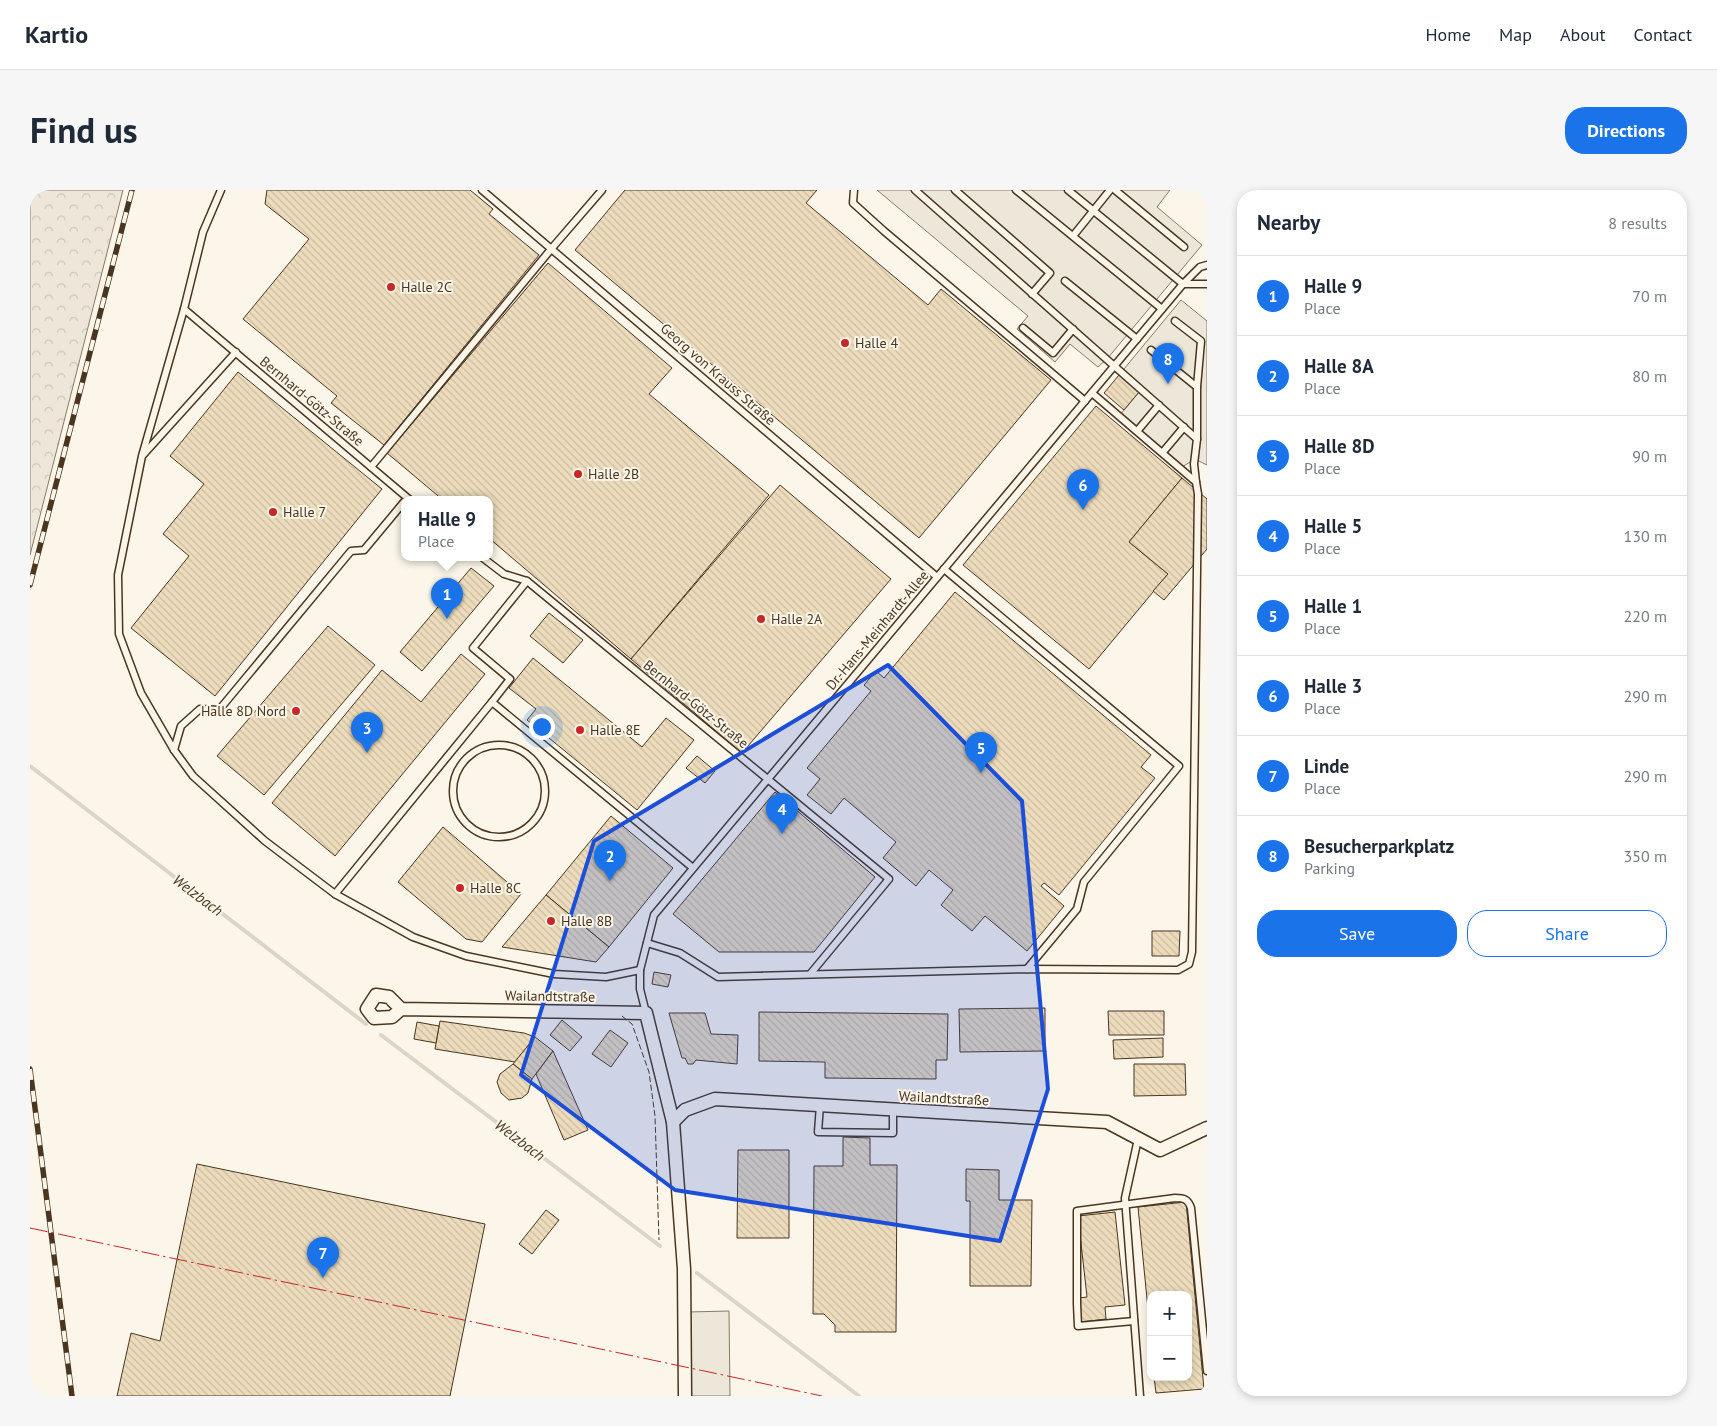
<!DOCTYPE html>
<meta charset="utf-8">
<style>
body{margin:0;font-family:"PT Sans",sans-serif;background:#f6f6f7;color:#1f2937}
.controls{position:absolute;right:15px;bottom:15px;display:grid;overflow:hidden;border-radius:10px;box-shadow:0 2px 8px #0003}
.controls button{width:45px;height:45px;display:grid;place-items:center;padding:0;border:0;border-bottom:1px solid #e0e1e3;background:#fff;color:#1f2937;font:25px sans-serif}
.you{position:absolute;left:511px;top:536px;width:18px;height:18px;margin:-12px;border:4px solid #fff;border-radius:50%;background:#1a73e8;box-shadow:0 0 0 8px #1a73e833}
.badge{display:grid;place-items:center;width:32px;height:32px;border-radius:50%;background:#1a73e8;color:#fff;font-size:16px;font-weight:700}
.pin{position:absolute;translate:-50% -41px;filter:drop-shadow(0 1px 2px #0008)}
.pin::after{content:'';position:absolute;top:26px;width:18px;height:15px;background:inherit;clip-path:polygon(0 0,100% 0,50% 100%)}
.popup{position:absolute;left:371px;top:306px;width:92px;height:65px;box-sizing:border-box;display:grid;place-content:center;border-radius:10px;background:#fff;filter:drop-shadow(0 1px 4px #0005);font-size:16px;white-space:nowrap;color:#747a83}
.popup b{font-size:19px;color:#1f2937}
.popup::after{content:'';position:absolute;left:50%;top:100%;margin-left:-10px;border:10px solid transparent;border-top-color:#fff}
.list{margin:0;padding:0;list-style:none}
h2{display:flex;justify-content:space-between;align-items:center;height:65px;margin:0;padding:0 20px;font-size:21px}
h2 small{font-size:16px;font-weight:400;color:#747a83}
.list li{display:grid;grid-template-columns:32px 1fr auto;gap:15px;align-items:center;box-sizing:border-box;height:80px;padding:0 20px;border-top:1px solid #e0e1e3}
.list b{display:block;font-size:19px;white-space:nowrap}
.list p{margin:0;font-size:16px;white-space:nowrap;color:#747a83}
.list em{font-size:16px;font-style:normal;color:#747a83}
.actions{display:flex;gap:10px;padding:15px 20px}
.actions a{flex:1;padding:11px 0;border:1px solid #1a73e8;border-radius:20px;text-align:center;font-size:18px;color:#1a73e8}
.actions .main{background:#1a73e8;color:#fff}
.map{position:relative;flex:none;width:1177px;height:1206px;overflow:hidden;border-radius:20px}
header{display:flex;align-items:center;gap:30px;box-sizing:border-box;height:70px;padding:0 25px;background:#fff;border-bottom:1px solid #e0e1e3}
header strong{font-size:24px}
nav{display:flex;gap:28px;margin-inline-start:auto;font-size:18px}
.intro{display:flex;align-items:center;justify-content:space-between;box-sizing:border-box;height:120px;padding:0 30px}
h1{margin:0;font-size:35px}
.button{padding:12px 22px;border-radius:20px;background:#1a73e8;color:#fff;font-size:18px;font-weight:700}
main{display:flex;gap:30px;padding:0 30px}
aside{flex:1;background:#fff;border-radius:20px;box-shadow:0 2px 8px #0003}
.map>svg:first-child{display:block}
.park{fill:url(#park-crowns);stroke:#887966}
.parking{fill:#ede7d9;stroke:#887966}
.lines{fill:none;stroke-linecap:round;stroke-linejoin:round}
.stream{stroke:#dcd4c6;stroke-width:4}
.building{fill:url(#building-back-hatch);stroke:#4a3520}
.lane-casing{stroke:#4a3520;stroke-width:9}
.street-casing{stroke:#4a3520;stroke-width:15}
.lane{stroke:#fbf6e9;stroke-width:6}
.street{stroke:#fbf6e9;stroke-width:12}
.rail-casing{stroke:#4a3520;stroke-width:5.5}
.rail{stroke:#fbf6e9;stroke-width:4;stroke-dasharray:11;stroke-linecap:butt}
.fence{stroke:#4a3520;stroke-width:1;stroke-dasharray:6 2.5;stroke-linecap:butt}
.power{stroke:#c62828;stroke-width:1;stroke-dasharray:18 4 2.5 4;stroke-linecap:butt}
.marked{fill:#1d4ed8;fill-opacity:0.2;stroke:#1d4ed8;stroke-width:4;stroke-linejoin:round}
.poi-dot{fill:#c62828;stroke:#fbf6e9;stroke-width:2}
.labels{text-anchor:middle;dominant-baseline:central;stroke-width:4;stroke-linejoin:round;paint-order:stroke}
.poi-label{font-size:14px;fill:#4a3520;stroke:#fbf6e9;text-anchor:start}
.street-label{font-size:14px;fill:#4a3520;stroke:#fbf6e9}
.water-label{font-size:15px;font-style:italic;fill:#4a3520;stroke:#fbf6e9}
</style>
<header>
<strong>Kartio</strong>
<nav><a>Home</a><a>Map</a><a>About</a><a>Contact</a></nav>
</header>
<div class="intro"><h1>Find us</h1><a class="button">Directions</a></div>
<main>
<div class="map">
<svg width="1177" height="1206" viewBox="0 0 1177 1206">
<defs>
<pattern id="park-crowns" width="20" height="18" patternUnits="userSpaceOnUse" patternTransform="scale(1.25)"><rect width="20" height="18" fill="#ede6d9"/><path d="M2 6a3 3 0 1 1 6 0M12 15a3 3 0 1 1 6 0" fill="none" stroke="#cdc6ba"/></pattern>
<pattern id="building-back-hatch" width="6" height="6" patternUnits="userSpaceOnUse" patternTransform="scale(1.25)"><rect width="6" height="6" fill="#ecdcbc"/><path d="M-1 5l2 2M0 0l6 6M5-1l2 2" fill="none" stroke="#ccbda1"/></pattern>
</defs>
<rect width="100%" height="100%" fill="#fbf6e9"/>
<polygon class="park" points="0,0 93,0 0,365"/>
<g class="parking">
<polygon points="847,0 1140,0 1127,17 1172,55 1077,169 1068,177 1040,154 1025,172 987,139 998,126"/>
<polygon points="1151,110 1177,131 1177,275 1165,269 1152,277 1090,225 1109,202 1089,185"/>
<polygon points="699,1121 700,1206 659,1206 658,1122"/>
</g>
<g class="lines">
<g class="stream">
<polyline points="0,576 336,834"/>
<polyline points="351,845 630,1056"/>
<polyline points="667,1083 829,1206"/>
</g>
</g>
<g class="building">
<polygon points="237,0 440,0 463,19 459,24 509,65 354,255 301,213 307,206 213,129 279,49 235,14"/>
<polygon points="595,0 787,0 776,13 898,115 911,99 1021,190 889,348 545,60"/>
<polygon points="518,73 642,178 619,204 739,305 601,469 460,349 460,310 413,310 357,263"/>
<polygon points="208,182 352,299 185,506 101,438 159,366 133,344 174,294 140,266"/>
<polygon points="1089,185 1109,202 1094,220 1074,203"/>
<polygon points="1066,216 1152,288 1099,352 1138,384 1059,479 933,375"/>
<polygon points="1152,288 1177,309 1177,359 1134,410 1123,401 1138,384 1099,352"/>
<polygon points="750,295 861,389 712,563 601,469"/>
<polygon points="441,378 464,396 392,481 370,462"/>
<polygon points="925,402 1121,565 1111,577 1125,588 1029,705 1014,693 1011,696 1034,716 997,761 955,726 942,741 911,715 923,700 899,680 886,696 853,668 866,652 814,608 801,624 777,605 790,589 777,578 841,501 834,495 846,481 854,488"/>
<polygon points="519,423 553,450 533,473 500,446"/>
<polygon points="298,436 345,475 234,605 187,566"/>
<polygon points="431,464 455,484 305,666 242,613 352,480 391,512"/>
<polygon points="503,468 612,557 636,528 664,550 607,620 497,530 506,519 479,498"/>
<polygon points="667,566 685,581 675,593 656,578"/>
<polygon points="745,602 845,687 784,762 689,762 643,724"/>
<polygon points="581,626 643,678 579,757 516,705"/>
<polygon points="413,637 491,704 452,752 436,749 368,692"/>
<polygon points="516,705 579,757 566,772 472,757"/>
<polygon points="1122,741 1150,741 1149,766 1122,766"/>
<polygon points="624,782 641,785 638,797 622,794"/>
<polygon points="1015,818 1015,861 930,862 929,819"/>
<polygon points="1078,821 1134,821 1134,845 1079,845"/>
<polygon points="729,822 918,824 917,870 906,870 906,889 795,888 795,872 729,871"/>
<polygon points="639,823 675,823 681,844 708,845 707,874 666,870 663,874 658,874 655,868 652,868"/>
<polygon points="532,830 552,847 540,861 520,845"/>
<polygon points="410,831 494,843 505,847 485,872 405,859"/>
<polygon points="387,832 409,836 406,853 384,849"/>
<polygon points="580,840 598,853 581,877 562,864"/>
<polygon points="505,847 523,861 502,889 483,874"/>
<polygon points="1133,848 1133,867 1084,869 1083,850"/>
<polygon points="523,861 558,940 534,950 506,884"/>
<polygon points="483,874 502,889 498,903 492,908 479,910 471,903 467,892 470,884"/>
<polygon points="1104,874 1155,874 1156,905 1104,906"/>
<polygon points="813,947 840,948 840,975 867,975 866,1142 805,1142 805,1135 794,1124 783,1124 784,976 813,976"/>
<polygon points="708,960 759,960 759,1048 707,1048"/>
<polygon points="167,974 455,1034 420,1206 87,1206 101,1143 130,1151"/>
<polygon points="936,979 969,980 969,1010 1002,1010 1001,1096 940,1096 940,1011 936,1011"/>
<polygon points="1156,1012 1174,1199 1126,1203 1124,1187 1158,1187 1158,1105 1121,1105 1121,1150 1108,1017"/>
<polygon points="516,1020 529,1030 502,1064 489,1054"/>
<polygon points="1085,1022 1095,1115 1075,1117 1076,1129 1051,1132 1049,1108 1057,1107 1048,1026"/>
</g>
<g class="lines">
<defs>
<g id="lane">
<polyline points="452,0 907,387"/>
<polyline points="824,0 823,13 854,41 1055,211"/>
<polyline points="885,0 1167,249 1164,274 1166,292"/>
<polyline points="925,0 1020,83 1002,104"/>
<polyline points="986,0 1132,119"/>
<polyline points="1038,0 1153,94"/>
<polyline points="1085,0 1154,57"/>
<polyline points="1043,46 1080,0"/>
<polyline points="1035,91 1107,149"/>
<polyline points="1153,94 1177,94"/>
<polyline points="154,119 173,42 191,0"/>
<polyline points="1145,131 1171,151 1167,197 1167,249"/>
<polyline points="993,138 1023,163 1043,139"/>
<polyline points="1121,160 1167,197"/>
<polyline points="1108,240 1129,215"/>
<polyline points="1133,262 1154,237"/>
<polyline points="113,265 206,162"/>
<polyline points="341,277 522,58 572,0"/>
<polyline points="380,310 154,119 112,266 88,385 89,444 111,503 144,560 163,586 235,651 305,704 383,747 436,766 524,784 576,787 610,780"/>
<polyline points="453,368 474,384 497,391 859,689 781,783"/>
<polyline points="914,379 1149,576 1054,692 1047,719 997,779"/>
<polyline points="497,391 443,458 480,489 462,512 663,678"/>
<circle cx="469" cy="601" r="46"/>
<polyline points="144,560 151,536 170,519 189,520 321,361 334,360 374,312"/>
<polyline points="305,704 462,512"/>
<polyline points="617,753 650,763 688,787 997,779 1148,780 1159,774 1162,762 1168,304 1166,292 1062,203"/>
<polyline points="616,823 610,799 610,780 624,725 1153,94 1170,77 1177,75"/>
<polyline points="790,915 788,942 863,943 863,920"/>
<polyline points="1108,949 1095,1008 1110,1206"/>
<path d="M1104,1131L1048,1136L1047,1114V1021L1145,1008C1154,1008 1158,1009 1161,1018L1177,1181"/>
</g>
<g id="street">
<polyline points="371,819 359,807 346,805 337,819 344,828 362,827 371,819 616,823 643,932 654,1079 655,1206"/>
<polyline points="643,932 655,920 685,909 1077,932 1130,960 1177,938"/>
</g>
</defs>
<use href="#lane" class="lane-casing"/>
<use href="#street" class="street-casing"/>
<use href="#lane" class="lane"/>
<use href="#street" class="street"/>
<defs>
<g id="rail">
<polyline points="0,395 102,0"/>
<polyline points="0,879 42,1206"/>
</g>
</defs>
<use href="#rail" class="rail-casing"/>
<use href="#rail" class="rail"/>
<polyline class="fence" points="592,826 602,834 619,882 625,926 629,1050"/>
<polyline class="power" points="0,1038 792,1206"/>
</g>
<path class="marked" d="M858,475L992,611L1018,899L970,1051L645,1000L491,885L564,651Z"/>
<g class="poi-dot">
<circle cx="361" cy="97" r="5"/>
<circle cx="815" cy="153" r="5"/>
<circle cx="548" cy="284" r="5"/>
<circle cx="243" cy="322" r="5"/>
<circle cx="731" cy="429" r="5"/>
<circle cx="266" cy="521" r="5"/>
<circle cx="550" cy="540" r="5"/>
<circle cx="430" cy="698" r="5"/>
<circle cx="521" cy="731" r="5"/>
</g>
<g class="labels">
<g class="poi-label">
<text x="371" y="97">Halle 2C</text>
<text x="825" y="153">Halle 4</text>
<text x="558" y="284">Halle 2B</text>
<text x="253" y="322">Halle 7</text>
<text x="741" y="429">Halle 2A</text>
<text x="256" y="521" text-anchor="end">Halle 8D Nord</text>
<text x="560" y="540">Halle 8E</text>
<text x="440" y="698">Halle 8C</text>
<text x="531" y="731">Halle 8B</text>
</g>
<g class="street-label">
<text transform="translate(688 184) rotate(41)">Georg von Krauss Straße</text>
<text transform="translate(282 211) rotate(40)">Bernhard-Götz-Straße</text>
<text transform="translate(847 440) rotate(-50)">Dr.-Hans-Meinhardt-Allee</text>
<text transform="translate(666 514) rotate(39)">Bernhard-Götz-Straße</text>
<text transform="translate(520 806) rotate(1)">Wailandtstraße</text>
<text transform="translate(914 908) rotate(3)">Wailandtstraße</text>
</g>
<g class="water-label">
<text transform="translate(168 705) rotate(37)">Welzbach</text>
<text transform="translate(490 950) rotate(37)">Welzbach</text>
</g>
</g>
</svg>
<div class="controls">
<button>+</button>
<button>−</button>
</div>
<div class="you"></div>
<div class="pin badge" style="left:417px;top:429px">1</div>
<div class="popup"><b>Halle 9</b>Place</div>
<div class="pin badge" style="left:580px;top:691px">2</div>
<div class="pin badge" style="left:337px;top:563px">3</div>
<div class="pin badge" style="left:752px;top:644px">4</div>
<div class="pin badge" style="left:951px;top:583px">5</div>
<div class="pin badge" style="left:1053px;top:320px">6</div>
<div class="pin badge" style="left:293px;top:1088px">7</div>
<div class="pin badge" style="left:1138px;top:194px">8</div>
</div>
<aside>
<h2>Nearby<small>8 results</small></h2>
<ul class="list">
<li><span class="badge">1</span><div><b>Halle 9</b><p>Place</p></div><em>70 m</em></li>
<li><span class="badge">2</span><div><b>Halle 8A</b><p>Place</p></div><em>80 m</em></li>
<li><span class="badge">3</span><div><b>Halle 8D</b><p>Place</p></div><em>90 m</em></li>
<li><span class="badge">4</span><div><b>Halle 5</b><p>Place</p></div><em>130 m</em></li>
<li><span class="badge">5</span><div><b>Halle 1</b><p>Place</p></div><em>220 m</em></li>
<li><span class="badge">6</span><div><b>Halle 3</b><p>Place</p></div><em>290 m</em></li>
<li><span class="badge">7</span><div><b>Linde</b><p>Place</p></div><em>290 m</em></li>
<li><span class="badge">8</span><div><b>Besucherparkplatz</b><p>Parking</p></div><em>350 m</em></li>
</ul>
<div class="actions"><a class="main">Save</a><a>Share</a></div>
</aside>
</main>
